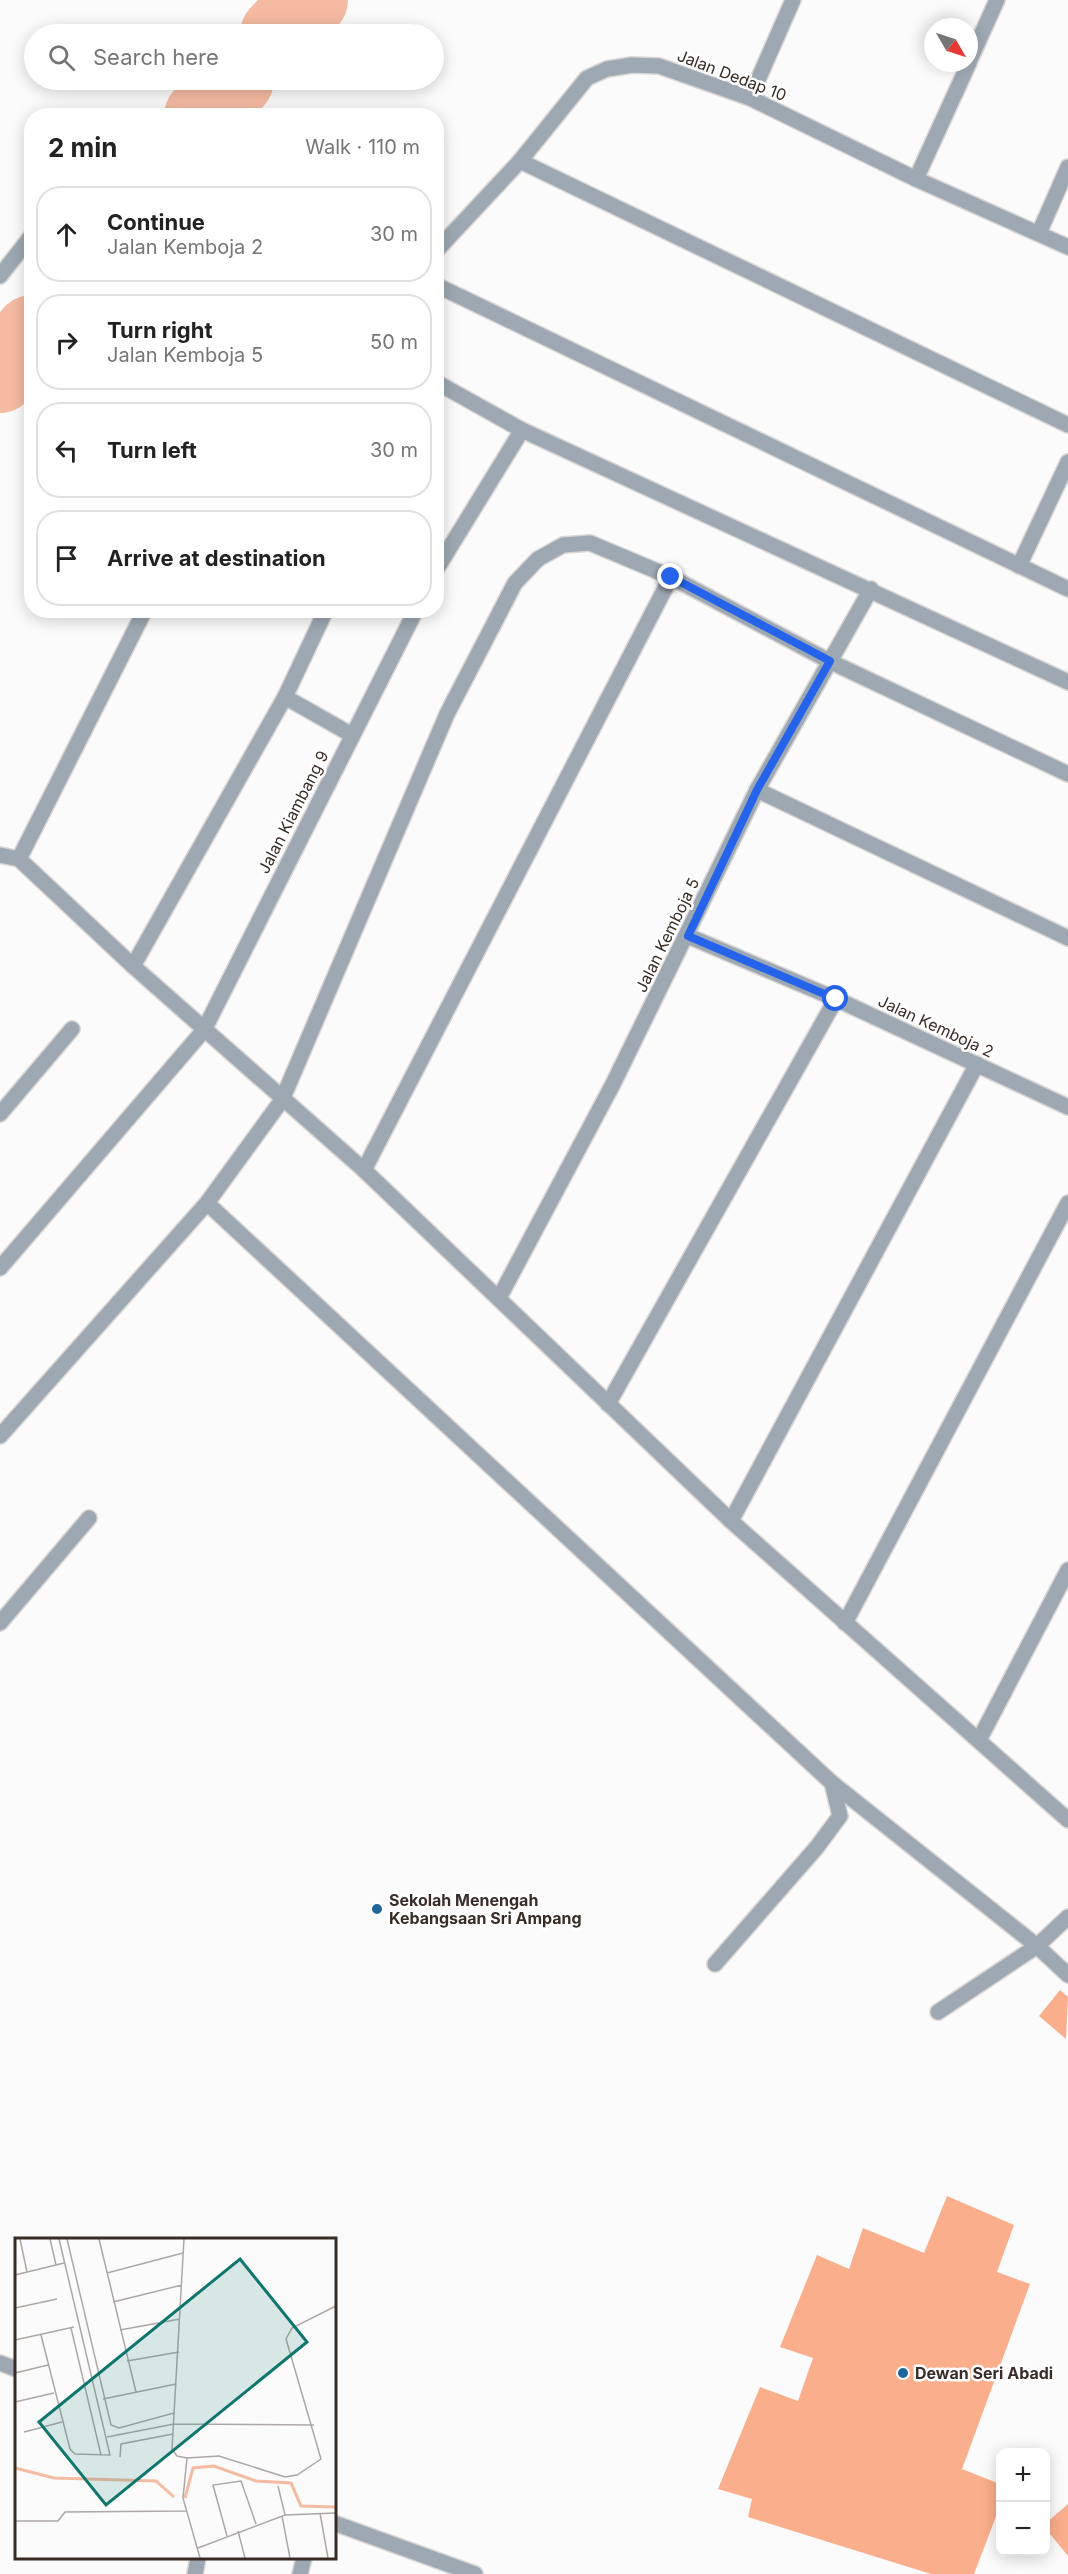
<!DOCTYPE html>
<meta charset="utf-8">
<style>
body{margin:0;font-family:Inter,sans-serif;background:#f6f6f6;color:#222}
.controls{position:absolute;right:18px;bottom:18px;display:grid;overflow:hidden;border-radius:12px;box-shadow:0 3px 15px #0003}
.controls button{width:54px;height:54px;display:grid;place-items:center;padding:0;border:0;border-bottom:2px solid #e0e0e0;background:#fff;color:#222;font:30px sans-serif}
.compass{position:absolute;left:924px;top:18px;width:54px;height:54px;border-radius:50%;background:#fff;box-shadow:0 3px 15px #0003;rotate:129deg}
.stop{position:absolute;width:18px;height:18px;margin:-14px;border:4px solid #2563eb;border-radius:50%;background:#fff}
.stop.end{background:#2563eb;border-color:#fff;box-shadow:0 2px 6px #0008}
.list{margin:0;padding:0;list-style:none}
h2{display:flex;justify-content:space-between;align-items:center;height:78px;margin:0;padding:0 24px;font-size:26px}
h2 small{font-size:20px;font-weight:400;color:#767676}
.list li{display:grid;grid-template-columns:39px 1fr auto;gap:18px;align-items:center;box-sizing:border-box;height:96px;margin:0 12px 12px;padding:0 12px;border:2px solid #e0e0e0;border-radius:24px}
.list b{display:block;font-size:22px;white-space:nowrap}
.list p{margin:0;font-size:20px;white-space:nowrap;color:#767676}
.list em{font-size:20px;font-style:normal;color:#767676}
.icon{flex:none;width:33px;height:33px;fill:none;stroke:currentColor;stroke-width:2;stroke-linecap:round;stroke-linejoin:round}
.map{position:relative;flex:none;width:1068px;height:2574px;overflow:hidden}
.search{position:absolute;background:#fff;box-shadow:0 3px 15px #0003;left:24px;top:24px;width:420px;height:66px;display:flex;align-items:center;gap:15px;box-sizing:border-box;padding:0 21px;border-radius:33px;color:#767676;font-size:22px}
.panel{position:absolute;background:#fff;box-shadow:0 3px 15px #0003;left:24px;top:108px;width:420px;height:510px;border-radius:24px}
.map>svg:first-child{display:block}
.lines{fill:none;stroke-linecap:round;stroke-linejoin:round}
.river{stroke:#f5bba2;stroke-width:76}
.building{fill:#faae8c}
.service-casing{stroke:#d8d6d5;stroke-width:18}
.minor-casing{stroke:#d8d6d5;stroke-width:18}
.service{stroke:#9da8b2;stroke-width:15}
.minor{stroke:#9da8b2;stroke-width:15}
.route{stroke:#2563eb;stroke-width:8}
.poi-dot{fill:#1f679b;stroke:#fff;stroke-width:2}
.labels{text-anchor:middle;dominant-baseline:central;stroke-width:5;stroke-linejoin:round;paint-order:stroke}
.street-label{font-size:16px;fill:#392c27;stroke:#fff}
.poi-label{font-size:16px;font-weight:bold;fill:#392c27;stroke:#fff;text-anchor:start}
.inset-river{fill:none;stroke:#f5bba2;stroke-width:3}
.inset-road{fill:none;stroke:#ada8a6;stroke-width:1.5}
.view{fill:#0f766e;fill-opacity:0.15;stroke:#0f766e;stroke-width:3}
.inset-edge{fill:none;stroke:#392c27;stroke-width:3}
</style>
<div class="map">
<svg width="1068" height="2574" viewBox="0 0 1068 2574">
<rect width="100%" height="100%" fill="#fbfbfb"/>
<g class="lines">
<g class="river">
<polyline points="278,34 310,0"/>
<polyline points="202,116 236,80"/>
<polyline points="0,375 32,333"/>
</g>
</g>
<g class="building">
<polygon points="1060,1990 1068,1997 1066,2039 1039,2016"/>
<polygon points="947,2196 1014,2225 997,2272 1030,2284 962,2469 1000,2484 1000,2506 974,2574 931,2574 748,2517 752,2499 718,2489 760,2387 798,2401 813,2358 780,2347 817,2255 849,2269 863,2228 924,2253"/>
<polygon points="1068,2504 1068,2556 1046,2529 1046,2523"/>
</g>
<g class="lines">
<defs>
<g id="service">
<polyline points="750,98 793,0"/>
<polyline points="520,161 1068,425"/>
<polyline points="1039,233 1068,167"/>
<polyline points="0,276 32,235"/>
<polyline points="1019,566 1068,462"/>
<polyline points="757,790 1068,938"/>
<polyline points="19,859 145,610"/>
<polyline points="0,1114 72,1029"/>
<polyline points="364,1170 671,577"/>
<polyline points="207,1203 832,1783 840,1816 817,1847 715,1964"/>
<polyline points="608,1404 836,999"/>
<polyline points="0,1436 207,1203 282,1100"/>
<polyline points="0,1623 89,1518"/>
<polyline points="845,1623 1068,1203"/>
<polyline points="832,1783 1037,1946 1068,1975"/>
<polyline points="938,2012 1037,1946 1068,1917"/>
<polyline points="334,2523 475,2574"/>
<polyline points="300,2574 304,2558"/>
</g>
<g id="minor">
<polyline points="969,62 997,0"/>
<polyline points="916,179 969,63"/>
<polyline points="436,251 520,161 587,78 607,69 632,65 659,66 750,98 916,179 1068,247"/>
<polyline points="436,285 1068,589"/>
<polyline points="436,382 522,430 1068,682"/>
<polyline points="436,570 522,430"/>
<polyline points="285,697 352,735"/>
<polyline points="0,855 19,859 133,966 364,1170 731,1521 1068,1820"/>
<polyline points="688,936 836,999 1068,1107"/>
<polyline points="133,966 285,697 326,610"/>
<polyline points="282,1100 447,714 515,583 538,559 563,545 590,543 671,577 829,661 1068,774"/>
<polyline points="0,1268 204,1030 416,610"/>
<polyline points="499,1298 613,1084 757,790 871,589"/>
<polyline points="731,1521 977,1064"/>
<polyline points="979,1740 1068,1570"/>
<polyline points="0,2363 16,2369"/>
<polyline points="195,2574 198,2558"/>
</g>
</defs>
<use href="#service" class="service-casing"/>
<use href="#minor" class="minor-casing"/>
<use href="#service" class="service"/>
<use href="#minor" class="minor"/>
</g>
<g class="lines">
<polyline class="route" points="671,577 830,661 757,790 688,936 836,999"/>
</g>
<g class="poi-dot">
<circle cx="377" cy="1909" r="6"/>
<circle cx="903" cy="2373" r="6"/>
</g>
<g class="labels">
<g class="street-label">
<text transform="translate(732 75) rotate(21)">Jalan Dedap 10</text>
<text transform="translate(293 812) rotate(-63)">Jalan Kiambang 9</text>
<text transform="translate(667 935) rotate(-64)">Jalan Kemboja 5</text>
<text transform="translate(936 1026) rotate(25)">Jalan Kemboja 2</text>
</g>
<g class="poi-label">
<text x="389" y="1900">Sekolah Menengah<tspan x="389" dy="18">Kebangsaan Sri Ampang</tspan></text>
<text x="915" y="2373">Dewan Seri Abadi</text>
</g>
</g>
<g transform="translate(15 2238)">
<rect width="321" height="321" fill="#fbfbfb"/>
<path class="inset-river" d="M0,230L39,240L141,243L159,259M170,260L178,230L199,228L241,243L276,245L286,268L321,269"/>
<path class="inset-road" d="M5,1L12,34M35,1L41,27M52,1L96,187L104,190L159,175M84,1L121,154M169,1L157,211L162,218L172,220M92,35L168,15M0,37L49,25M98,64L167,47M0,70L42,61M56,90L86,217M105,92L165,81M26,97L55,211L60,216L95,217L44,1M0,102L59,89M112,123L164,114M0,135L33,127M88,161L161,146M0,164L39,155M9,194L47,184M92,199L159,186L299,187M105,219L106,206L158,196M263,248L270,277M305,275L313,320M267,278L275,320M0,283H43L50,274L171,273M223,293L230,320M212,298L198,247L226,243L241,286M183,310L270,277L321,275M185,320L168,260L172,220L204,218L270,239L282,237L306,221L271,101L277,90L321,68"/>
<path class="view" d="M225,21L292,104L91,267L24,184Z"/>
<rect width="321" height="321" class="inset-edge"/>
</g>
</svg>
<div class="controls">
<button>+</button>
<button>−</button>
</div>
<svg class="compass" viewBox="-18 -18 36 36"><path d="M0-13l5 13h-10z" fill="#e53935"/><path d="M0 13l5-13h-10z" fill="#767676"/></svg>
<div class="stop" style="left:836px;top:999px"></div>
<div class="stop end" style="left:671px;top:577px"></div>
<div class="search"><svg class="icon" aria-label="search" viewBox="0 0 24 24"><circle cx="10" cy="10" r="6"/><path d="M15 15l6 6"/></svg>Search here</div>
<section class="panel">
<h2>2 min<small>Walk · 110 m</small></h2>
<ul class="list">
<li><svg class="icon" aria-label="ahead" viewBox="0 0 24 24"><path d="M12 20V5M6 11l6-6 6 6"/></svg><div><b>Continue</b><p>Jalan Kemboja 2</p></div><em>30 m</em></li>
<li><svg class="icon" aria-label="right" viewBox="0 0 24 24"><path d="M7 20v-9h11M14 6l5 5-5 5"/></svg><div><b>Turn right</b><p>Jalan Kemboja 5</p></div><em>50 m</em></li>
<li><svg class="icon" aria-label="left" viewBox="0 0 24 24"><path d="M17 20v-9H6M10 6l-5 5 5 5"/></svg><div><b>Turn left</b></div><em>30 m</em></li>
<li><svg class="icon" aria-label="arrive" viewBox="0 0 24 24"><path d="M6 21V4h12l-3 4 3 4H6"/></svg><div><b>Arrive at destination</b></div></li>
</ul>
</section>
</div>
